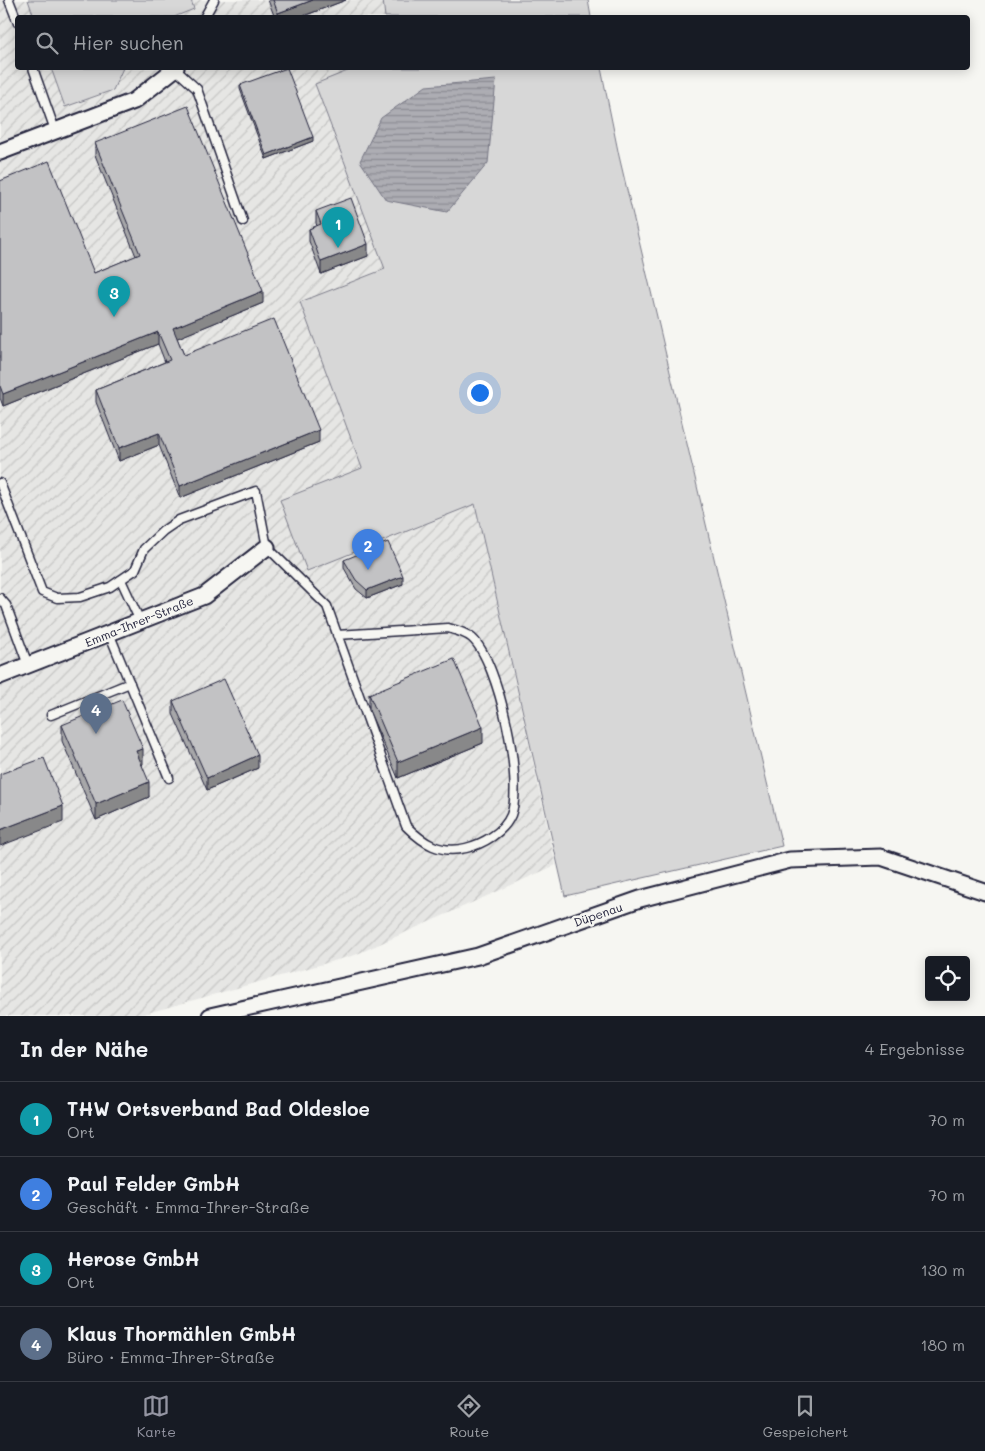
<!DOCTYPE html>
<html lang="de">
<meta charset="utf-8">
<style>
body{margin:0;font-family:Mali,sans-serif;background:#20242c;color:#f1f3f6}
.controls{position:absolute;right:15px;bottom:15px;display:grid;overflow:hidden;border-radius:5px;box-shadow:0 2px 12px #0003}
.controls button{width:45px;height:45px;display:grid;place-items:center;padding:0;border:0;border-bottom:1px solid #363941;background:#171b24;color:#f1f3f6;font:25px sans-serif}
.you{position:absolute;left:479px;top:392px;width:18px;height:18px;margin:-12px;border:4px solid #fff;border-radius:50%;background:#1a73e8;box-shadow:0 0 0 8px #1a73e833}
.badge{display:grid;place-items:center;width:32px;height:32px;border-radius:50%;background:#9495a2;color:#fff;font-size:16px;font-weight:700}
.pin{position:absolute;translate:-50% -41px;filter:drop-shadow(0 1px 2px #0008)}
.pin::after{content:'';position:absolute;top:26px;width:18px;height:15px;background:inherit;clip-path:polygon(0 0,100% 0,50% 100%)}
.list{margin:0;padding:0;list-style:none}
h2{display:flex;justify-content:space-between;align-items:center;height:65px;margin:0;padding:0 20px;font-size:21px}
h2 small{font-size:16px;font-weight:400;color:#9ea1a6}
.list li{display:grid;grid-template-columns:32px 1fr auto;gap:15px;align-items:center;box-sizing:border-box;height:75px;padding:0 20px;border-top:1px solid #363941}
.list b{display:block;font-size:19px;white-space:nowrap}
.list p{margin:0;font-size:16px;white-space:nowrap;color:#9ea1a6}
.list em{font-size:16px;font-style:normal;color:#9ea1a6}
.icon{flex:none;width:28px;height:28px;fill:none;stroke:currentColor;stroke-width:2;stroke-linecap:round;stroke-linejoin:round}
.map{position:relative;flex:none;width:985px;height:1016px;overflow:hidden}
.search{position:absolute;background:#171b24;box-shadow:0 2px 12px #0003;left:15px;right:15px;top:15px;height:55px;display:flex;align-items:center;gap:12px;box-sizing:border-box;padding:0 18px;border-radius:5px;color:#9ea1a6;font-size:19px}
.sheet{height:365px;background:#171b24}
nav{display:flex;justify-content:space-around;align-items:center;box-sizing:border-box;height:70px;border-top:1px solid #363941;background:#171b24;font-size:14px;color:#9ea1a6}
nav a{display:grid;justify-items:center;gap:2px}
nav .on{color:#9495a2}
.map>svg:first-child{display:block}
.industrial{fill:url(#industrial-furrows)}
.green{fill:#d7d7d7;stroke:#7c7c89}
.water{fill:url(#water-rules);stroke:#757583}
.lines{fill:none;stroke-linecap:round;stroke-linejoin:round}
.lane-casing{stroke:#22223b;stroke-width:11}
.street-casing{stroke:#22223b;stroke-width:19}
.lane{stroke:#f6f6f2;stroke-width:8}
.street{stroke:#f6f6f2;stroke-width:15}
.wall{fill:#a7a7a9;stroke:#22223b}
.shaded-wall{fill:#888889;stroke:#22223b}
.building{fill:#c2c2c4;stroke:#22223b}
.labels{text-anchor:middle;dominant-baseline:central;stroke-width:5;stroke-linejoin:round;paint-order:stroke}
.street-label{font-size:12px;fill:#22223b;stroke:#f6f6f2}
</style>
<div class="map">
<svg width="985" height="1016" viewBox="0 0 985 1016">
<defs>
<pattern id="industrial-furrows" width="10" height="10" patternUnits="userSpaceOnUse" patternTransform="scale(1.25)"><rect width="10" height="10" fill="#e6e6e4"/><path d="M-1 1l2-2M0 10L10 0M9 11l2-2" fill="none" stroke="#c5c5c4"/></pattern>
<pattern id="water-rules" width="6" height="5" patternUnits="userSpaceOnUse" patternTransform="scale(1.25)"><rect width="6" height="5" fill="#adadb3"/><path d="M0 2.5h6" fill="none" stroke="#8c8c93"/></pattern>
</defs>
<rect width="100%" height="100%" fill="#f6f6f2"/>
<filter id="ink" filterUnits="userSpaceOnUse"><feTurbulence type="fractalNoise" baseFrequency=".02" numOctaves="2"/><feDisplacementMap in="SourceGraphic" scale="10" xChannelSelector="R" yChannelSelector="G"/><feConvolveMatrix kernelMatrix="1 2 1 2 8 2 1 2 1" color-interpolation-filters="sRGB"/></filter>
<g filter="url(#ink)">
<g class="industrial">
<polygon points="0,0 28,0 34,17 18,18 18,68 51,68 65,107 113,90 123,68 355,68 315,84 475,504 556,865 355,955 137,1016 0,1016"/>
<polygon points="191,0 383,0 385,17 174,18 194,9"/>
</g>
<g class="green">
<polygon points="28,0 191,0 194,9 174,17 34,17"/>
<polygon points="383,0 588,0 591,17 385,17"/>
<polygon points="51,68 123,68 113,90 65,107"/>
<polygon points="355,68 601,68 619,156 782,846 565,896 475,504 307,571 280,500 362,468 300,302 385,269 315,84"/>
</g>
<polygon class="water" points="496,80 488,163 447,212 386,200 360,161 381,118 426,86"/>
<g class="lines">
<defs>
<g id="lane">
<polyline points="9,0 18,23"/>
<polyline points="204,18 214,0"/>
<polyline points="33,68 55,130"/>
<polyline points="175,69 197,89 243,221"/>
<path d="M0,483L42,592L57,598L80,597L110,587L135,570L144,549L163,531L179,520L256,491L267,547L327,606L406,826C424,844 440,854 466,848C483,844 504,832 511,815C524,782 499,662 472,638C465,632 456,630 448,628L337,635"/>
<polyline points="121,580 140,621"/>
<polyline points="0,598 6,605 28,665"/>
<polyline points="109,633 169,778"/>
<polyline points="51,715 130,683"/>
</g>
<g id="street">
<polyline points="0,152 134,101 176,68"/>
<polyline points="0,676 204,596 267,547"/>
<polyline points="210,1016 478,956 640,899 790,860 881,857 985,892"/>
</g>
</defs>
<use href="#lane" class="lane-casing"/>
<use href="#street" class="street-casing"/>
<use href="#lane" class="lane"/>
<use href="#street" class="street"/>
</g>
<g class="wall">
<polygon points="268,0 346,0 298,18 275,18"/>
<polygon points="240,85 313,141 266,159 240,89"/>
<polygon points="95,143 263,303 177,338 184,355 319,442 180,498 159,445 119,461 96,402 96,390 165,362 158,344 3,406 0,398 0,181 94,273 136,256 95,155"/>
<polygon points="316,211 368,256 321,274 309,241 309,229 317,226 316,223"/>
<polygon points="344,560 403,584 367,598 356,589 344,568"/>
<polygon points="369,694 483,743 398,778 369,710"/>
<polygon points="173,701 258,768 207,790 173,714"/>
<polygon points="62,725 143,764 142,765 149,797 96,820 62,741"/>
</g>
<g class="shaded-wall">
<polygon points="313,0 346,0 298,18 278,18 278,13"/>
<polygon points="313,137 313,141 266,159 266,155"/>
<polygon points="368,244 368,256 321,274 321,262"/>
<polygon points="263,291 263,303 173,340 173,328"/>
<polygon points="158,332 158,344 3,406 3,394"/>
<polygon points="319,430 319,442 180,498 180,486"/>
<polygon points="159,433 159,445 119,461 119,448"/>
<polygon points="403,576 403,584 367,598 367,590"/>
<polygon points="483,727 483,743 398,778 398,762"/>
<polygon points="143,749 143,764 136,767 136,751"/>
<polygon points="258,755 258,768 207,790 207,778"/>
<polygon points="149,782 149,797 96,820 96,804"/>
<polygon points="63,806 63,822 0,846 0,830"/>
</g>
<g class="building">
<polygon points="273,0 313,0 278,13"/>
<polygon points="287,68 313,137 266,155 240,85"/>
<polygon points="188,106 263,291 173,328 184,355 274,319 319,430 180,486 159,433 119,448 96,390 170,360 158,332 3,394 0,386 0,181 49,161 94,273 140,254 95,143"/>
<polygon points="351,198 368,244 321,262 309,229 321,224 316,211"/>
<polygon points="388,542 403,576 367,590 356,580 344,560"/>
<polygon points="454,659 483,727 398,762 369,694"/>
<polygon points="224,679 258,755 207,778 173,701"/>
<polygon points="122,700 143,749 136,751 149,782 96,804 62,725"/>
<polygon points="44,758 63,806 0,830 0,774"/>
</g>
</g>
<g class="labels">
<g class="street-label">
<text transform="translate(139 621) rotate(-22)">Emma-Ihrer-Straße</text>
<text transform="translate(598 914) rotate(-19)">Düpenau</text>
</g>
</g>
</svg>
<div class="controls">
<button><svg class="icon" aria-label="locate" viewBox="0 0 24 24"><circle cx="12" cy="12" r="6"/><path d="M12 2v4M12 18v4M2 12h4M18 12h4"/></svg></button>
</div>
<div class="you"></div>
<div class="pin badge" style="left:338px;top:248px;background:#0f9aa8">1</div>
<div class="pin badge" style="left:368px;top:570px;background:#3f7fe0">2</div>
<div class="pin badge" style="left:114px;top:317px;background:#0f9aa8">3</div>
<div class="pin badge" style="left:96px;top:734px;background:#5c6f8a">4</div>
<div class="search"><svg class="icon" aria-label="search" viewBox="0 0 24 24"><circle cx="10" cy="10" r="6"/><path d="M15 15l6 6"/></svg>Hier suchen</div>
</div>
<section class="sheet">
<h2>In der Nähe<small>4 Ergebnisse</small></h2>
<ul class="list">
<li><span class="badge" style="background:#0f9aa8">1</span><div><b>THW Ortsverband Bad Oldesloe</b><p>Ort</p></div><em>70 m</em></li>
<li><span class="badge" style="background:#3f7fe0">2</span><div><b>Paul Felder GmbH</b><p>Geschäft · Emma-Ihrer-Straße</p></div><em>70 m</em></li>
<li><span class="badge" style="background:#0f9aa8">3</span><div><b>Herose GmbH</b><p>Ort</p></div><em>130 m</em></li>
<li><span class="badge" style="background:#5c6f8a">4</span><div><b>Klaus Thormählen GmbH</b><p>Büro · Emma-Ihrer-Straße</p></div><em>180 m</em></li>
</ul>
</section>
<nav>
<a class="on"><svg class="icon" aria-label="map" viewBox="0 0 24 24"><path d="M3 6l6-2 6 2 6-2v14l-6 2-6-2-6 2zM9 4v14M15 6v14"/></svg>Karte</a>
<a><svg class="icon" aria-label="directions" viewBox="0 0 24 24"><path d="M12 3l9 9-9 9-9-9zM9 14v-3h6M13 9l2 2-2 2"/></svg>Route</a>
<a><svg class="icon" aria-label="saved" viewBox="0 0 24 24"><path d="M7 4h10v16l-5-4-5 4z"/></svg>Gespeichert</a>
</nav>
